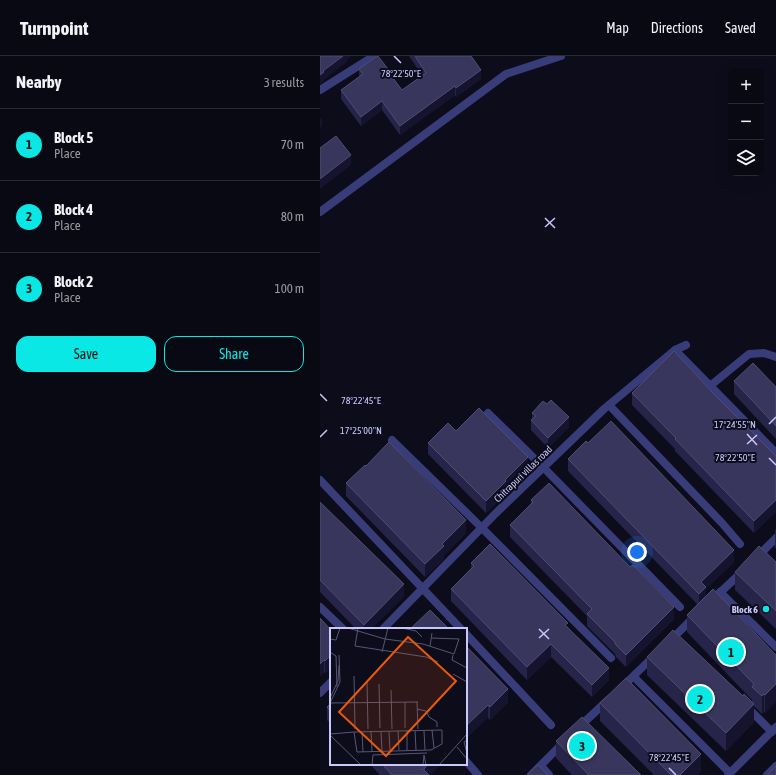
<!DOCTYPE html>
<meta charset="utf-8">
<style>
body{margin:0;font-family:"Asap Condensed",sans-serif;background:#12121d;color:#f1f3f6}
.controls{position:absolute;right:12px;top:12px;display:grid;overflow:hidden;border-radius:8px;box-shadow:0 4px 16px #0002}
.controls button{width:36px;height:36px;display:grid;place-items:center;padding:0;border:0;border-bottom:1px solid #292a34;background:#090914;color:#f1f3f6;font:20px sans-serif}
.you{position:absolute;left:317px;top:496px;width:14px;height:14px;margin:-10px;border:3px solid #fff;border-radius:50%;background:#1a73e8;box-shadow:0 0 0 6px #1a73e833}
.badge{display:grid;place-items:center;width:26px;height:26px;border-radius:50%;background:#09e8e4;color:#111;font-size:13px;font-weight:700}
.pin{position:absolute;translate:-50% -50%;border:2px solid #fff;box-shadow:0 1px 4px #0006}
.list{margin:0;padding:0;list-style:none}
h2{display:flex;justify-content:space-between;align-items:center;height:52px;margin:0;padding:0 16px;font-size:17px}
h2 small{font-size:13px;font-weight:400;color:#999aa0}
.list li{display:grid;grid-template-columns:26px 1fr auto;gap:12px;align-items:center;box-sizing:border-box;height:72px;padding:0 16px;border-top:1px solid #292a34}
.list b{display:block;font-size:15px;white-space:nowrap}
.list p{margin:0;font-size:13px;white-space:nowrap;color:#999aa0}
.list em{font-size:13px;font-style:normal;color:#999aa0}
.actions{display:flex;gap:8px;padding:12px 16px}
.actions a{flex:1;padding:9px 0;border:1px solid #09e8e4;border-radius:12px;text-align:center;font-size:14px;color:#09e8e4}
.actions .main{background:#09e8e4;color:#111}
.icon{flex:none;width:22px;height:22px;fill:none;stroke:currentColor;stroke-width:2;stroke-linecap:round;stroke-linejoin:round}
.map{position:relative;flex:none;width:456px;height:719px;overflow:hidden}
header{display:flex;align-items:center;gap:24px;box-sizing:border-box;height:56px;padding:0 20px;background:#090914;border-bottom:1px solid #292a34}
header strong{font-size:19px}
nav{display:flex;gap:22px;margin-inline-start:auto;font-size:14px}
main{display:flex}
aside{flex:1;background:#090914}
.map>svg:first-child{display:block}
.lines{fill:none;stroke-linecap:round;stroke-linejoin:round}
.minor{stroke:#383d79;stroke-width:8}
.wall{fill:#272449}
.shaded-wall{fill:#15132e}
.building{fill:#38365c;stroke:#4f4d75}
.ticks{fill:none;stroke:#c8c8fd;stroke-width:1.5}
.poi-dot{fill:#09e8e4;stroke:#0c0c1b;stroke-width:1.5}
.labels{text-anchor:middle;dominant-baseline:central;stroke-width:4;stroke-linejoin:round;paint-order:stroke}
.street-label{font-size:10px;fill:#c8c8fd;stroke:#0c0c1b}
.poi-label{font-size:10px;font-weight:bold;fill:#c8c8fd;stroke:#0c0c1b;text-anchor:end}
.inset-road{fill:none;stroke:#575775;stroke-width:1}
.view{fill:#e8590c;fill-opacity:0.15;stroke:#e8590c;stroke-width:2}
.inset-edge{fill:none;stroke:#c8c8fd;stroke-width:2}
.ticks-label{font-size:10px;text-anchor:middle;fill:#c8c8fd;stroke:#0c0c1b;stroke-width:4;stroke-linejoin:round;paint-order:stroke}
</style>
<header>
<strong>Turnpoint</strong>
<nav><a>Map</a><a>Directions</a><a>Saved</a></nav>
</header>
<main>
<aside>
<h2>Nearby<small>3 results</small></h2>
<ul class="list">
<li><span class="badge">1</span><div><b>Block 5</b><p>Place</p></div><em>70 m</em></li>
<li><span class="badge">2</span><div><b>Block 4</b><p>Place</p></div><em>80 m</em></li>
<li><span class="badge">3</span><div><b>Block 2</b><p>Place</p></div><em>100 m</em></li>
</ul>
<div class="actions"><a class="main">Save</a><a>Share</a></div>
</aside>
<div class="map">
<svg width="456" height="719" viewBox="0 0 456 719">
<rect width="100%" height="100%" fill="#0c0c1b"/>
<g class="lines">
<g class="minor">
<polyline points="0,34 54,0"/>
<polyline points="0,156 186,18 241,0"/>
<polyline points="355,294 456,397"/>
<polyline points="390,330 429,298 444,297 456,301"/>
<polyline points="289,349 402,467 420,488"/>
<polyline points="168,357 224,412 360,551"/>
<polyline points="72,384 162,472 291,602"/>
<polyline points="0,424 141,573"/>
<polyline points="436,502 456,482"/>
<polyline points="400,536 456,591"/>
<polyline points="391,545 422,516"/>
<polyline points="0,551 23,573"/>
<polyline points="63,573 176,457 284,353 355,294 366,289"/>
<polyline points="146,578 231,669"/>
<polyline points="350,585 374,561"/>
<polyline points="314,621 410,717"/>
<polyline points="301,632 334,600"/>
<polyline points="0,637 11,626"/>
<polyline points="427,651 452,676"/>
<polyline points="258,672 288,644"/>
<polyline points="146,705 158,719"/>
<polyline points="221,710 229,719"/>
<polyline points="211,719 243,687"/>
<polyline points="408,719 456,671"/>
<polyline points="447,719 456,710"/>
</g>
</g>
<g class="wall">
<polygon points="89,0 151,0 161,23 136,41 135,39 80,79 62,54 41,70 21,43 21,34 39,21 39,13 71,20 82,34 102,19"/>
<polygon points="414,325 456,331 456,383 414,338"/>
<polygon points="312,337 393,337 456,400 456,456 434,477 355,395 355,393 312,349"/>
<polygon points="212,357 249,371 228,392 211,374 211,364 212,363"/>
<polygon points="136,375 208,413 186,435 186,437 166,457 108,398 108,387"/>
<polygon points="248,403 414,506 386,533 386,541 456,599 445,657 444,656 442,658 434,650 434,666 406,695 327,619 327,601 423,640 432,646 432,644 367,576 367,559 378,549 248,415"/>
<polygon points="26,427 146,477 124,499 124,503 105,521 26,440"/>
<polygon points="211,444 310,511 354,563 306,611 296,601 295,598 267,570 267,560 190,481 190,469 211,448"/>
<polygon points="0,446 84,540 51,573 36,573 0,536"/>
<polygon points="456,473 456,492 455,492 455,474"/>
<polygon points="456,506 456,573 415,534 415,516"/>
<polygon points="151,507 248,571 289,624 272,641 231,601 207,624 131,545 131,533 151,512"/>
<polygon points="0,562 11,574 11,611 5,617 4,616 0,620"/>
<polygon points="146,590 188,646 170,664 168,662"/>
<polygon points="11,647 11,668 7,664 7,651"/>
<polygon points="280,647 381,715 378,719 334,719 280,665"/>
<polygon points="236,685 321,719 252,719 236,702"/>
<polygon points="50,708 121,708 110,719 60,719"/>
</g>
<g class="shaded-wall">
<polygon points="23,0 31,0 27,4 27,6 4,24 4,25 0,28 0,19 3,15"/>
<polygon points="161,14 161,23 136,41 136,32"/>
<polygon points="135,30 135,39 80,79 80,70"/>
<polygon points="62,45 62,54 41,70 41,61"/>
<polygon points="2,62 2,70 0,72 0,63"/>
<polygon points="31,99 31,109 0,133 0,123"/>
<polygon points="249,361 249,371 228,392 228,382"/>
<polygon points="208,401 208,413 186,435 186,437 166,457 166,445 185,424"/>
<polygon points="456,444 456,456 434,477 434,465"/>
<polygon points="146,464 146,477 124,499 124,503 105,521 105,508 122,488"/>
<polygon points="414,494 414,506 386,533 386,543 379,550 379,538 381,526"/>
<polygon points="84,528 84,540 51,573 44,573 44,569"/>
<polygon points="354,551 354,563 306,611 306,599"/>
<polygon points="231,588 231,601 207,624 207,611"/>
<polygon points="11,599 11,611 5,617 5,605"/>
<polygon points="4,604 4,616 0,620 0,608"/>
<polygon points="289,612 289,624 272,641 272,629"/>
<polygon points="456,628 456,646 445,657 445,639"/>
<polygon points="188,633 188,646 170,664 170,651"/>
<polygon points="444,638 444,656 442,658 442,640"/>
<polygon points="434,648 434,666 406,695 406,677"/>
<polygon points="168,649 168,662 146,683 146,670"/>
<polygon points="381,698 381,715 378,719 360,719"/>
<polygon points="108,708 121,708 110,719 104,719 104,713"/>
</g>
<g class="building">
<polygon points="0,0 23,0 3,15 4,16 0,19"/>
<polygon points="57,0 58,0 71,17 70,18 82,34 106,17 95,0 151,0 161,14 136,32 135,30 80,70 62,45 41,61 21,34 43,18 39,13"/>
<polygon points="16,80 31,99 0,123 0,92"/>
<polygon points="354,295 393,337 456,400 456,444 434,465 355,383 356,382 312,337"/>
<polygon points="433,307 456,331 456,370 414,325"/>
<polygon points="231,344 249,361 228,382 211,364 216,360 212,357 223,345 227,348"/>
<polygon points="159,352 208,401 185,424 186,425 166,445 108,387 128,367 136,375"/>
<polygon points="291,365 414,494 381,526 386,531 379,538 248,403 266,385 268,387"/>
<polygon points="69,386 146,464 122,488 124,490 105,508 26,427 45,409 46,410"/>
<polygon points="229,427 310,511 313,509 354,551 306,599 296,589 295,586 267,558 272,553 190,469 213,446 211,444"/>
<polygon points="0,446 84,528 44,569 0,524"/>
<polygon points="170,488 248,567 245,569 289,612 272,629 231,588 207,611 131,533 154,510 151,507"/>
<polygon points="439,490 456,506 456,555 415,516"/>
<polygon points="393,533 456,599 456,628 445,639 444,638 442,640 432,631 434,628 367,559"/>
<polygon points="110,554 129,573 90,573"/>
<polygon points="0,562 11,574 11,599 5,605 4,604 0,608"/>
<polygon points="353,574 423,640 424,638 434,648 406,677 327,601"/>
<polygon points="146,590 188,633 170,651 168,649 146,670"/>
<polygon points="306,622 381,698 360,719 351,719 280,647"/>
<polygon points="11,647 11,656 7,651"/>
<polygon points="262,661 321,719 269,719 236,685"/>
<polygon points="62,708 108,708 104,713 104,714 109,719 72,719"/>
<polygon points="218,709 228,719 207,719"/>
<polygon points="456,710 456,719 447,719"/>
</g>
<path class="ticks" d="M74,0L81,7M225,162L235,172M225,171L235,162M0,338L7,345M449,368L456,361M427,378L437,389M0,381L7,374M427,388L437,379M449,402L456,409M219,573L229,583M219,582L229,573M349,712L356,719"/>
<circle class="poi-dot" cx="446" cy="553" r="4"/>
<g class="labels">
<g class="street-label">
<text transform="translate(203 418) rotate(-44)">Chitrapuri villas road</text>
</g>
<g class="poi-label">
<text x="438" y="553">Block 6</text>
</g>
</g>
<g transform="translate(10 572)">
<rect width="137" height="137" fill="#0c0c1b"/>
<path class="inset-road" d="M18,0L55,11L93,16L124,26L129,11L102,10M28,0L25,18L96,29L108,34M72,0L86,3L92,9M0,11L6,12L10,0M100,18L102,5M0,24L6,28L7,59M52,24L58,0M123,27L122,32L137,40M123,46L137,54M24,48L25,101M37,53L38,101M49,56L50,100M61,62L62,101M0,70L8,53L9,37M75,74V100M87,74L88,101M0,75L88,74M0,75L10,54L9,27M87,81L96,83L99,89L107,94V99M102,102L104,120M68,103L69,122M77,103V122M85,103L86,122M94,103L95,122M32,104L33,124M41,104L42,123M51,104L52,123M59,104L60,122M0,106L24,104L112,102V116L101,122L27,124L24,104M0,107L31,137M137,112L134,114L137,125M127,119L137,131M42,137L43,127L97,125M93,137L94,127L96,137M109,137L137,106"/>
<path class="view" d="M78,9L126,53L56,128L9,84Z"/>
<rect width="137" height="137" class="inset-edge"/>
</g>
<g class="ticks-label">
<text x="81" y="21">78°22'50"E</text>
<text x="41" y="348">78°22'45"E</text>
<text x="415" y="372">17°24'55"N</text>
<text x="41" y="378">17°25'00"N</text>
<text x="415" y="405">78°22'50"E</text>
<text x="349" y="705">78°22'45"E</text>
</g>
</svg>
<div class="controls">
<button>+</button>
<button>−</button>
<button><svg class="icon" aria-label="layers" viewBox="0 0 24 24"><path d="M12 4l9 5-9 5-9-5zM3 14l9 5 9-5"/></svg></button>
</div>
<div class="you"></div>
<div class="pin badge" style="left:411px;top:596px">1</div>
<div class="pin badge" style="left:380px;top:643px">2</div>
<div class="pin badge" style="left:262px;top:690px">3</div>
</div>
</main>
